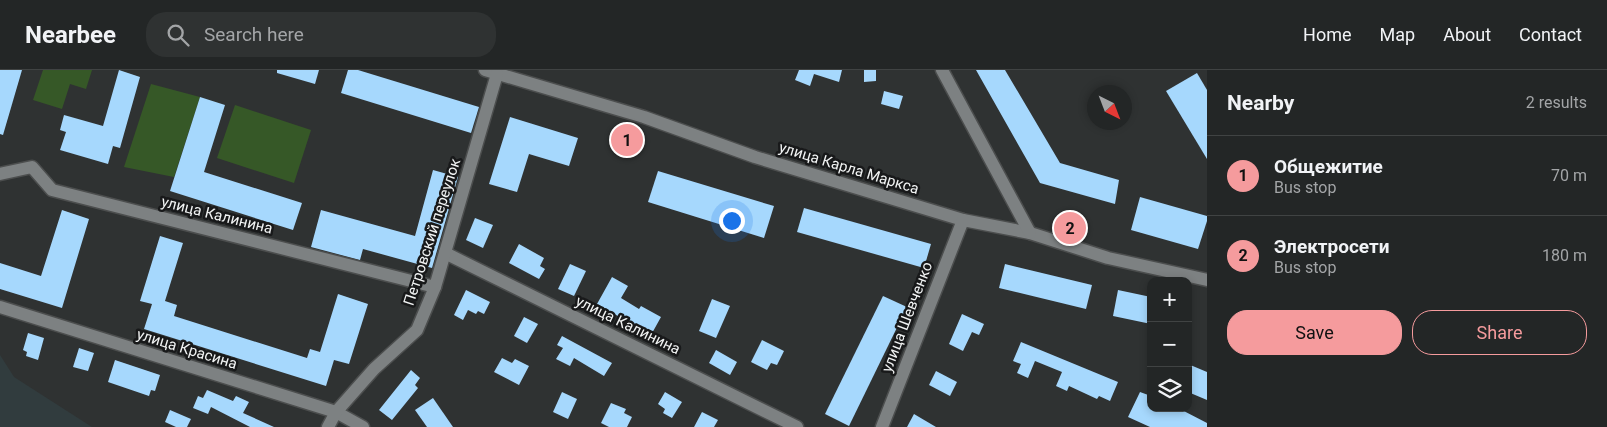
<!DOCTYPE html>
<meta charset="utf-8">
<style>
body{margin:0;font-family:Roboto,sans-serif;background:#2f3232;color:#f1f3f6}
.controls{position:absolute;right:15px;bottom:15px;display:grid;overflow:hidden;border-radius:10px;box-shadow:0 2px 8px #0003}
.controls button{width:45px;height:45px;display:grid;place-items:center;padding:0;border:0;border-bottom:1px solid #404343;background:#232626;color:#f1f3f6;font:25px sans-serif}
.compass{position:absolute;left:1087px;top:15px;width:45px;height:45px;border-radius:50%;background:#232626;box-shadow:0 2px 8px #0003;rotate:138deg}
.you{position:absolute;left:731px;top:150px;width:18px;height:18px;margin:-12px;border:4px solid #fff;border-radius:50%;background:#1a73e8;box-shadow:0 0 0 8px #1a73e833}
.badge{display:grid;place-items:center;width:32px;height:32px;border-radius:50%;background:#f59b9d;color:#111;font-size:16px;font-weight:700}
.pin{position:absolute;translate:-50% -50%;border:2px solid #fff;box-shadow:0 1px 5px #0006}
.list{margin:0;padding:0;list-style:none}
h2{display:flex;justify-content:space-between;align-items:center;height:65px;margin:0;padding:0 20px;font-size:21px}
h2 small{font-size:16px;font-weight:400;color:#a3a5a7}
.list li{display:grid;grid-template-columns:32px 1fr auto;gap:15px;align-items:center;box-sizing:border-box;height:80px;padding:0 20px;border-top:1px solid #404343}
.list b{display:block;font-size:19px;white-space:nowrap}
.list p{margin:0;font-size:16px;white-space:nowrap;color:#a3a5a7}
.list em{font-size:16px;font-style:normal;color:#a3a5a7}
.actions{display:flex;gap:10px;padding:15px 20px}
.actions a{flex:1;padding:11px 0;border:1px solid #f59b9d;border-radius:20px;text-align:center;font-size:18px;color:#f59b9d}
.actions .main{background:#f59b9d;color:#111}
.icon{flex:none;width:28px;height:28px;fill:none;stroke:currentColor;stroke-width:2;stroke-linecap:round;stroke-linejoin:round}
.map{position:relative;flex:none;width:1207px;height:357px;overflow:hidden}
header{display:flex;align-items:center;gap:30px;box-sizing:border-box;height:70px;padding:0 25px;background:#232626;border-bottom:1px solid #404343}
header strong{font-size:24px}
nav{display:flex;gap:28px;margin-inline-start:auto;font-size:18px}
.search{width:350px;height:45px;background:#2f3232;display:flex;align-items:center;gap:12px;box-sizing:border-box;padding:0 18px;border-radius:20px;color:#a3a5a7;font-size:19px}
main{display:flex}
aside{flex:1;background:#232626}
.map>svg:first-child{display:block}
.built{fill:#313c3e}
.green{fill:#365827}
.building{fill:#a6d8fd}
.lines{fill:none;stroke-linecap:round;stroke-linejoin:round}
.minor-casing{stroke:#4c4e4e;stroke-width:15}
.minor{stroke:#7d8182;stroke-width:12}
.labels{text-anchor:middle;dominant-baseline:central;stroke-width:5;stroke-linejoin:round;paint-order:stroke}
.street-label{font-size:15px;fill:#f2f4f4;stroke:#18191a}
</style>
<header>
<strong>Nearbee</strong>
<div class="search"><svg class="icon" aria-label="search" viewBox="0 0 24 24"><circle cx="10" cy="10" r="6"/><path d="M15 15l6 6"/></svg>Search here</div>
<nav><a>Home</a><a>Map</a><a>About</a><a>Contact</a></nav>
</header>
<main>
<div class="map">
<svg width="1207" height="357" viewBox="0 0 1207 357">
<rect width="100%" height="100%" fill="#2f3232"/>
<polygon class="built" points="0,285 14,307 92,357 0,357"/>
<g class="green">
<polygon points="43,0 92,0 86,19 70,14 62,39 33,30"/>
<polygon points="151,14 200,27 174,107 124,97"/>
<polygon points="235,35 311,60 294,113 217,88"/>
</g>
<g class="building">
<polygon points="0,0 22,0 3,65 0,64"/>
<polygon points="119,0 140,7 120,78 113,76 108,94 60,80 66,62 60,60 64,45 103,56"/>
<polygon points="277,0 319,0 315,14 277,3"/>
<polygon points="348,0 358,0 479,37 471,63 341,23"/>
<polygon points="799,0 842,0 839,12 814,4 810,16 795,10"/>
<polygon points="864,0 876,0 876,11 864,12"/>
<polygon points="976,0 1005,0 1060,93 1119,110 1115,134 1040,113"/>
<polygon points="1197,3 1207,20 1207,89 1166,21"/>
<polygon points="884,21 903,26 899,39 881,34"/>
<polygon points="200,27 225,35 204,102 302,133 293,160 170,121"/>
<polygon points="510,47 578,68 569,96 529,84 517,122 489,114"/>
<polygon points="433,100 458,107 432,198 363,179 360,190 311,177 321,140 415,166"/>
<polygon points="658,101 774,136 764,168 648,132"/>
<polygon points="1140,127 1207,146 1207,151 1198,179 1131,160"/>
<polygon points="804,138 931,174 924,198 797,162"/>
<polygon points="62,140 89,149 62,238 0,219 0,193 41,206"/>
<polygon points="475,148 493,155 483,178 466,170"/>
<polygon points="160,166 183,173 165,231 177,235 174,246 307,288 310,279 320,282 338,224 368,234 349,294 334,290 326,316 144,259 152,234 140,231"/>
<polygon points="519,174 544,188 540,196 545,199 539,209 509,193"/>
<polygon points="570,194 586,201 574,226 558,219"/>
<polygon points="1005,194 1092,215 1086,239 999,218"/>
<polygon points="612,207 628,216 621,228 639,239 641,236 661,247 651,265 597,234"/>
<polygon points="466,220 490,232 484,244 478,241 476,244 468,240 463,250 454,245"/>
<polygon points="1118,220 1151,227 1151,254 1113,246"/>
<polygon points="883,226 907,237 849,356 825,344"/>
<polygon points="712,229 730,236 716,268 699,261"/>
<polygon points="962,244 984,254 979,265 972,262 963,281 949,274"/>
<polygon points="524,247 538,254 527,273 514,266"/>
<polygon points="28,263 44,268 38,290 26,286 27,282 23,280"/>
<polygon points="562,266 612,293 604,306 574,288 570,296 556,289 563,278 557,275"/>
<polygon points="762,270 784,281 777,295 771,293 767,300 751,292"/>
<polygon points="1021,272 1118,312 1110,331 1099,326 1097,329 1069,316 1067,321 1056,316 1062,302 1035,291 1028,308 1017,303 1021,294 1013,291"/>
<polygon points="79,278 94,283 88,301 73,297"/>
<polygon points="716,280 737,292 730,305 709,293"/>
<polygon points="502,288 512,293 515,289 529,296 519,315 494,302"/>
<polygon points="115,290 160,305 155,321 151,320 149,326 108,312"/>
<polygon points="1188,294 1207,302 1207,330 1188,322"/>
<polygon points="411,300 420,308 415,315 418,318 392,350 379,340"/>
<polygon points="936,301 957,312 950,326 929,315"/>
<polygon points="207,320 233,331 236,326 249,332 243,343 274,357 250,357 211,337 208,344 193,338 198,326 203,328"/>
<polygon points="562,322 577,329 568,349 553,342"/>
<polygon points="665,322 682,332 672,348 663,343 665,339 658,334"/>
<polygon points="1140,322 1151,326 1151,338 1178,338 1207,353 1207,357 1150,357 1128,347"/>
<polygon points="433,328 453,357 427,357 415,340"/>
<polygon points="611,333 626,339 624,343 632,347 627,357 609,357 601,353"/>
<polygon points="170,340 191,349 187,357 176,357 165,352"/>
<polygon points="702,342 718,350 714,357 694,357"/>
<polygon points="914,344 936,357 907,357"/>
</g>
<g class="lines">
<defs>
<g id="minor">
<polyline points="485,0 644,47 755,87 963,150 1030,163 1108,188 1207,210"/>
<polyline points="942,0 1030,163"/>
<polyline points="0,104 32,97 52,120 435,217"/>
<polyline points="445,183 797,357"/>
<polyline points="0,237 336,342 363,357"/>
<polyline points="328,357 336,342 374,299 417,260 435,217 497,4"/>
<polyline points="882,357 963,150"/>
</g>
</defs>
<use href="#minor" class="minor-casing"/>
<use href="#minor" class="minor"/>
</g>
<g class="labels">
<g class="street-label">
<text transform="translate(849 98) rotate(17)">улица Карла Маркса</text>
<text transform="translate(217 145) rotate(14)">улица Калинина</text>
<text transform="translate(432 162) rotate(-72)">Петровский переулок</text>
<text transform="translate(907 247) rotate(-69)">улица Шевченко</text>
<text transform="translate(628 255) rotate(26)">улица Калинина</text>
<text transform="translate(187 279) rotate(17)">улица Красина</text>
</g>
</g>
</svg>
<div class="controls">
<button>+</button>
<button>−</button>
<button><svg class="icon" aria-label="layers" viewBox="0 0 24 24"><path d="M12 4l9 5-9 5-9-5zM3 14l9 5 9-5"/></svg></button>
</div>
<svg class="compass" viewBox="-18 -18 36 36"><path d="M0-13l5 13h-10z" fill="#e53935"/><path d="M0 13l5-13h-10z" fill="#a3a5a7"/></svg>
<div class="you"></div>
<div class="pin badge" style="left:627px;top:70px">1</div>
<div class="pin badge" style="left:1070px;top:158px">2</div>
</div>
<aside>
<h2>Nearby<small>2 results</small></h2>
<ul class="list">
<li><span class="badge">1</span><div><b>Общежитие</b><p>Bus stop</p></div><em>70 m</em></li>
<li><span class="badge">2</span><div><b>Электросети</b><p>Bus stop</p></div><em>180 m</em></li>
</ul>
<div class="actions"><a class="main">Save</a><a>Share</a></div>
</aside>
</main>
